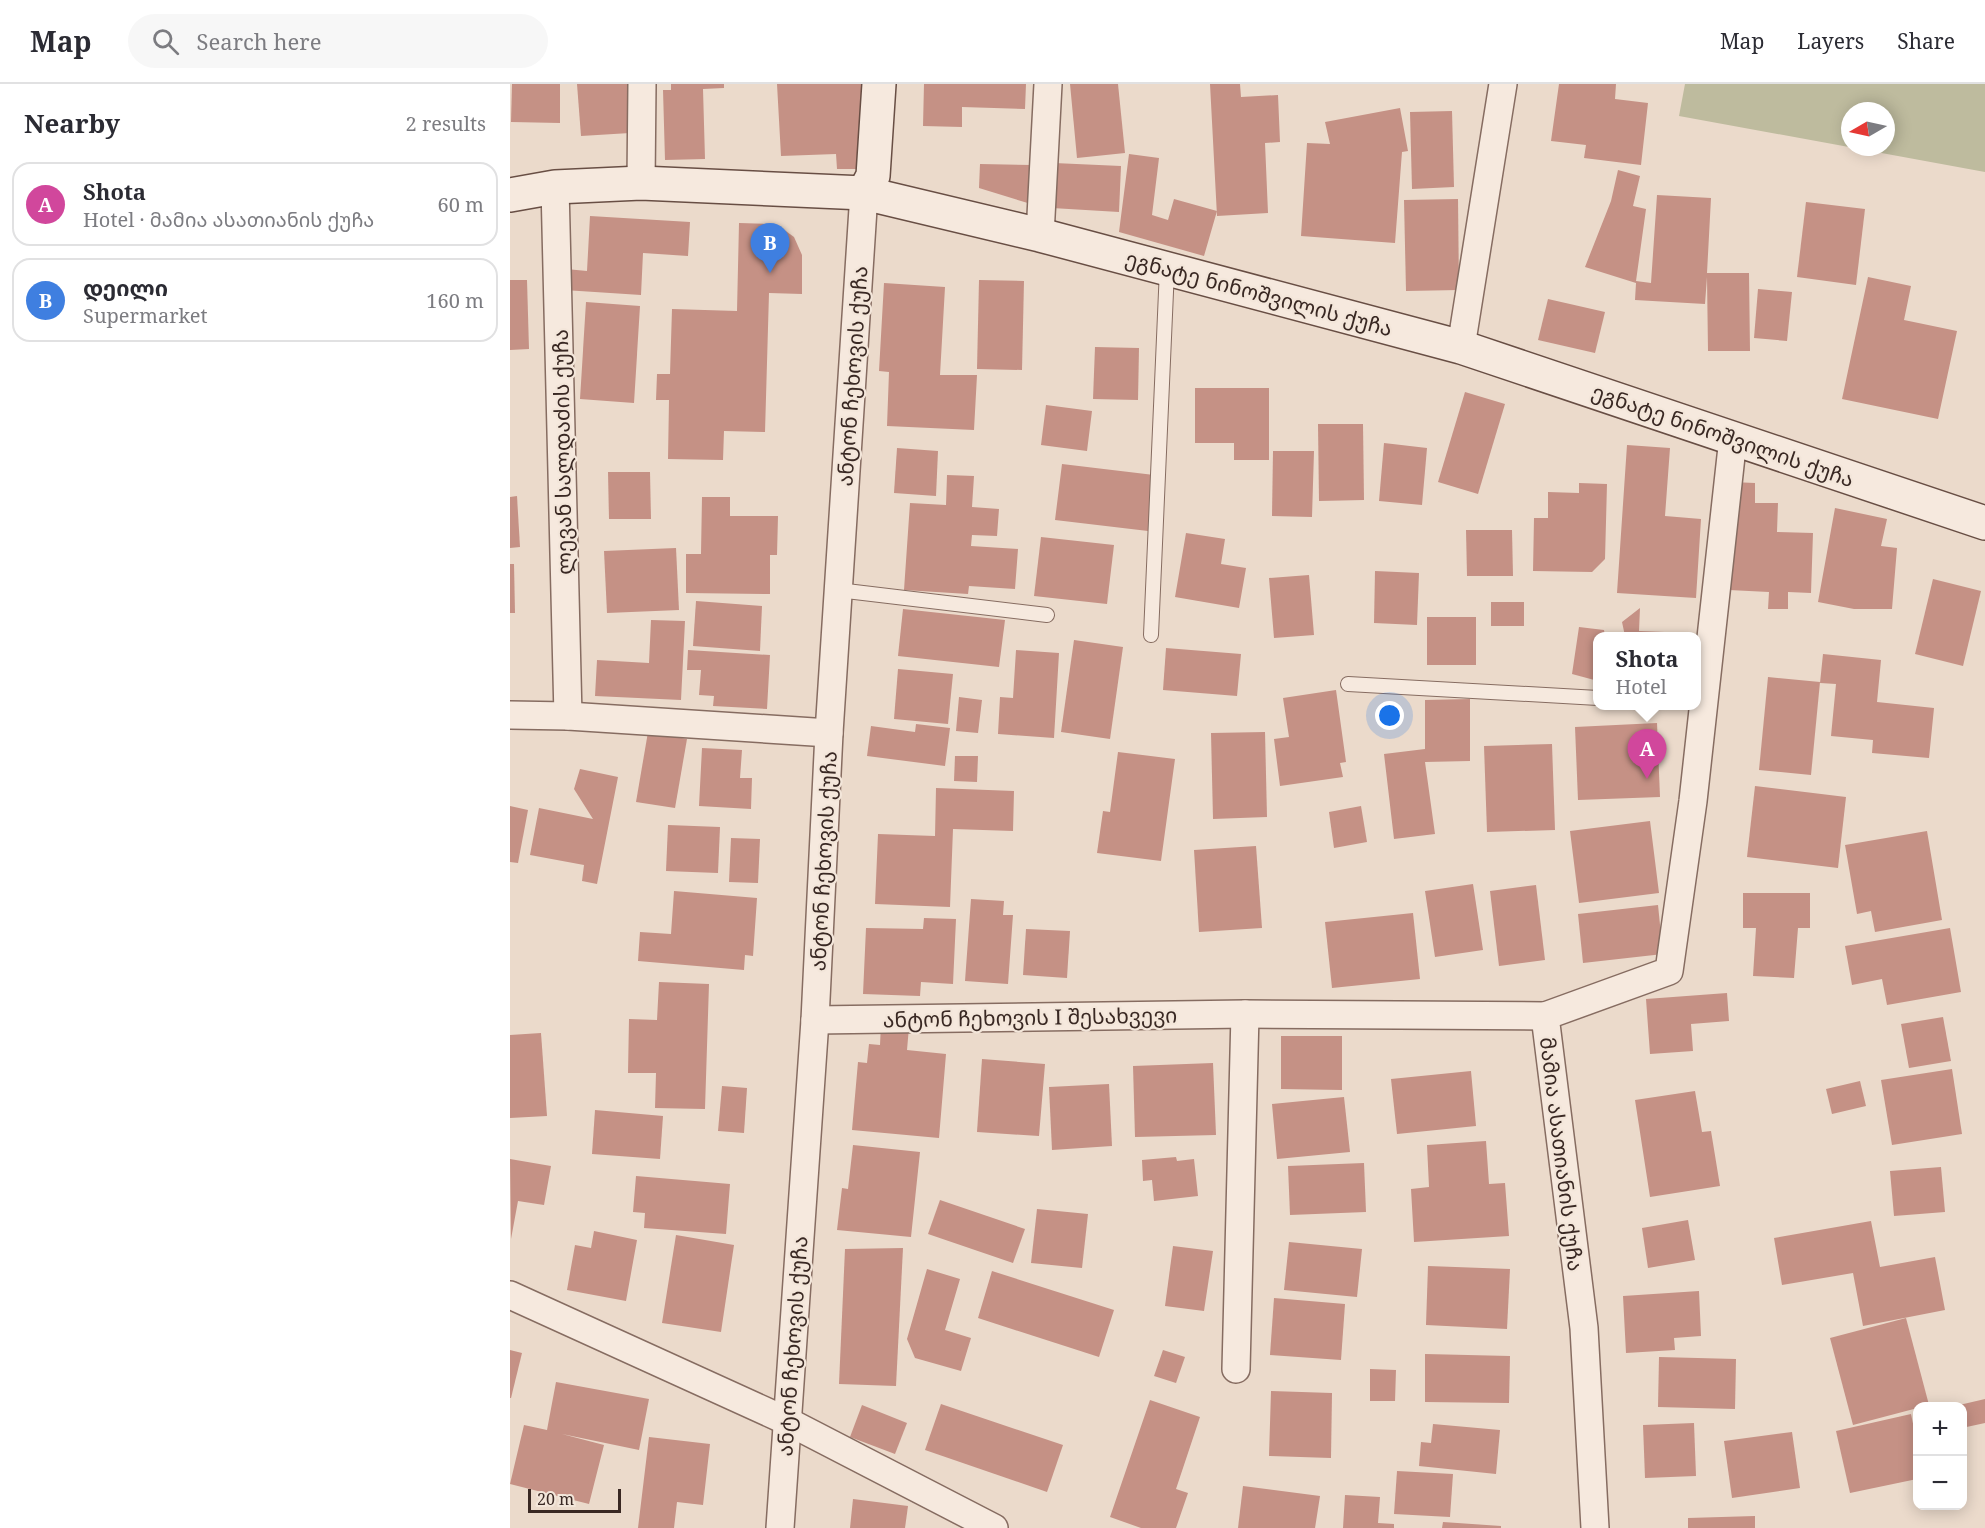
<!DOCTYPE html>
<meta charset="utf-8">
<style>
body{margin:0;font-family:"Noto Serif","Noto Sans Georgian",serif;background:#f7f7f7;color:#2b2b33}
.controls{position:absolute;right:18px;bottom:18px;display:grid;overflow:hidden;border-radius:12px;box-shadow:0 3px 15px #0003}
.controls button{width:54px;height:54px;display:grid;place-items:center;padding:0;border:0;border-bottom:2px solid #e1e1e2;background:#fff;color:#2b2b33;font:30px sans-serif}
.compass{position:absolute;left:1331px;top:18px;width:54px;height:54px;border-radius:50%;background:#fff;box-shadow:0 3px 15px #0003;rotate:261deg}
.scale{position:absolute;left:18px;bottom:15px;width:93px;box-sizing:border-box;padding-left:6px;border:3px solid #392823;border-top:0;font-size:16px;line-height:21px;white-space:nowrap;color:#392823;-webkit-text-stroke:4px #f3e6da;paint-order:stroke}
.you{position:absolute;left:880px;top:632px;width:21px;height:21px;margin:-15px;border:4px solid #fff;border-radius:50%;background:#1a73e8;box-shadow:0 0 0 9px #1a73e833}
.badge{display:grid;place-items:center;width:39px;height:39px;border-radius:50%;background:#db2777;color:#fff;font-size:20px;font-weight:700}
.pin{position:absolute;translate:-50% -50px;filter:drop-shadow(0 2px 3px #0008)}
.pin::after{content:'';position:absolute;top:32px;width:21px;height:18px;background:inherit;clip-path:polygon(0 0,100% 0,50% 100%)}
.popup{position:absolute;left:1083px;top:548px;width:108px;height:78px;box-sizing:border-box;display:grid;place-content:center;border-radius:12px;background:#fff;filter:drop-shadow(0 2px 4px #0005);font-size:20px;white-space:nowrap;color:#7c7c81}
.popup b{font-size:22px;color:#2b2b33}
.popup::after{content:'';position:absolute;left:50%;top:100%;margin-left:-12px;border:12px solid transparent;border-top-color:#fff}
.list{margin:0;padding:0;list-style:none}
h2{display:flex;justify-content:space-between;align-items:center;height:78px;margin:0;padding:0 24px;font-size:26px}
h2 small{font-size:20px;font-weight:400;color:#7c7c81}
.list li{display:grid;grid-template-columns:39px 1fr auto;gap:18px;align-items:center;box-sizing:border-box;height:84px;margin:0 12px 12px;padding:0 12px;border:2px solid #e1e1e2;border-radius:18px}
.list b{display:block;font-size:22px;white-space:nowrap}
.list p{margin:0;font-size:20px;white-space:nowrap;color:#7c7c81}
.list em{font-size:20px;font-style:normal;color:#7c7c81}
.icon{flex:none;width:33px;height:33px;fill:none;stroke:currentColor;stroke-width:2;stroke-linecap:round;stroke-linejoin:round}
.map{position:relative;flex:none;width:1475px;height:1444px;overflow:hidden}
header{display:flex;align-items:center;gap:36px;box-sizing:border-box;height:84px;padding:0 30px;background:#fff;border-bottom:2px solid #e1e1e2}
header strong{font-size:28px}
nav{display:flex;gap:33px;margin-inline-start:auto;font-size:21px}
.search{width:420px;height:54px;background:#f7f7f7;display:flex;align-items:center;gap:15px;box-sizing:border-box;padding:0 21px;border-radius:33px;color:#7c7c81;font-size:22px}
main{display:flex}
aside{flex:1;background:#fff}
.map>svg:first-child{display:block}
.cemetery{fill:#bebb9e;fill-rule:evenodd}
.building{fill:#c59185}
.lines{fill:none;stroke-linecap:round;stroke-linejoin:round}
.lane-casing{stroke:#866c61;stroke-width:16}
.street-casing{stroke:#866c61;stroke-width:30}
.secondary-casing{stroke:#684e44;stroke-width:36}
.lane{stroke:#f6e9de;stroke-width:14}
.street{stroke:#f6e9de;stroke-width:27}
.secondary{stroke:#f6e9de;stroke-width:33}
.labels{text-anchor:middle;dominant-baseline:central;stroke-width:4.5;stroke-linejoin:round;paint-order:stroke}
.street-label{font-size:21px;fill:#392823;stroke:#f3e6da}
</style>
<header>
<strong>Map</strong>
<div class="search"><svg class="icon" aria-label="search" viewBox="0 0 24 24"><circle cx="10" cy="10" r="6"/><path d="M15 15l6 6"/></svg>Search here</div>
<nav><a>Map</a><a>Layers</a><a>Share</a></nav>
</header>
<main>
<aside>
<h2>Nearby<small>2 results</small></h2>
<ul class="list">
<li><span class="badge" style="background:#d1479c">A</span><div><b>Shota</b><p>Hotel · მამია ასათიანის ქუჩა</p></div><em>60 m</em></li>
<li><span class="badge" style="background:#3f7fe0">B</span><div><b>დეილი</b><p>Supermarket</p></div><em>160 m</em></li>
</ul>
</aside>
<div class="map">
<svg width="1475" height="1444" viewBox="0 0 1475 1444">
<rect width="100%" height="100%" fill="#ebdacb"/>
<path class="cemetery" d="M1175,0H1475V88L1169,32ZM1340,27H1376V63H1340Z"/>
<g class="building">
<polygon points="2,0 50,0 50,39 1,38"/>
<polygon points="67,0 117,0 120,49 71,52"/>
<polygon points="161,0 214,0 214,4 193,5 195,75 155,76 153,6 161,6"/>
<polygon points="267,0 355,0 353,85 327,85 326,70 271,72"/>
<polygon points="414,0 516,0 515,25 452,23 452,43 413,42"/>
<polygon points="560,0 608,0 615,69 567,74"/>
<polygon points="700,0 730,0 731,13 768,11 770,58 755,59 758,129 707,132"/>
<polygon points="1049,0 1106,0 1105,15 1138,19 1131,81 1074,74 1076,61 1041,57"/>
<polygon points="890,24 898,67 892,68 885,159 791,152 797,59 820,60 815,38"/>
<polygon points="942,27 944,103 902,105 900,28"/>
<polygon points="619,70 649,74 642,131 658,136 664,115 707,127 694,172 609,148"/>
<polygon points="544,79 611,82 609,128 542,124"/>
<polygon points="470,80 522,81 521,120 469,104"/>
<polygon points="1108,86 1130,92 1123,122 1136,125 1126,197 1141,199 1147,111 1201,114 1197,189 1239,189 1240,267 1198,267 1197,193 1195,220 1125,216 1126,199 1075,183 1101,117"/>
<polygon points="948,115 949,206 896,207 894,116"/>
<polygon points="1296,118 1355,125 1346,201 1287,193"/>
<polygon points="80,132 180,138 178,172 133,169 131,211 54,206 56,185 77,187"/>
<polygon points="229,139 258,140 273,145 284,153 292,171 292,210 259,209 255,348 214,347 213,376 158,375 159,316 146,316 147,290 160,290 162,225 227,227"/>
<polygon points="1358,193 1401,202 1394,236 1447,247 1428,335 1332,315"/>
<polygon points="0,196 17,196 19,265 0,266"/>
<polygon points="469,196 514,197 512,286 467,285"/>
<polygon points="374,199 435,203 430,291 467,291 464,346 377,342 379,288 369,287"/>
<polygon points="1248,205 1282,208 1277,257 1244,254"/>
<polygon points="1038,215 1095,228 1085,269 1028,256"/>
<polygon points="76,218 130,222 124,319 70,315"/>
<polygon points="585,263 629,264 628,316 583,315"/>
<polygon points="685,304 759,304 759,376 724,376 724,359 685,359"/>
<polygon points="955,308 995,320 968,410 928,398"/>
<polygon points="536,321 582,327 577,367 531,361"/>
<polygon points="808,340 853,340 854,416 809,417"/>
<polygon points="874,359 917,364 912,421 869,417"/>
<polygon points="1117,361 1160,364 1155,432 1191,435 1186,514 1107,509"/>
<polygon points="387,364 428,367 426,412 384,409"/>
<polygon points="763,367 804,367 802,433 762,432"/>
<polygon points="552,380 644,391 638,447 545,436"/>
<polygon points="98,388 140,388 141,435 99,435"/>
<polygon points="437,391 464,392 462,423 489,425 487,452 462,451 461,462 508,465 505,505 459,502 458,510 394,506 400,419 436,421"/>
<polygon points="1222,398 1245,399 1245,419 1268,419 1267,448 1303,449 1301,509 1278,508 1278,525 1258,525 1259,508 1219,506"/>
<polygon points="1069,399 1097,400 1095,475 1082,488 1023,487 1024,434 1038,434 1038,408 1069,409"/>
<polygon points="7,412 10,463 0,464 0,413"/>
<polygon points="192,413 220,413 220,432 268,432 267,471 260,471 260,510 176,509 176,470 191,470"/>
<polygon points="1325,424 1377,435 1371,462 1387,464 1382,525 1344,525 1308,518"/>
<polygon points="956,446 1002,446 1003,492 957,492"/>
<polygon points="676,449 715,455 711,480 736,484 729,524 665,513"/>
<polygon points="531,453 604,461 597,520 524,512"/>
<polygon points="166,464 169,526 97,529 94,467"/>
<polygon points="0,480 4,480 5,529 0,529"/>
<polygon points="865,487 909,489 907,541 864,539"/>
<polygon points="799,491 804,551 764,554 759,494"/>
<polygon points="1423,495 1471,507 1453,582 1405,570"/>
<polygon points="186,517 252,522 250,567 183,562"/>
<rect x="981" y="518" width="33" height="24"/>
<polygon points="1130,524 1129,547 1180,549 1180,552 1115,552 1112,538"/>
<polygon points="393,525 495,536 489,583 388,572"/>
<rect x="917" y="533" width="49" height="48"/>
<polygon points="141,536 175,537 171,616 85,612 87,576 139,579"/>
<polygon points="1069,543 1094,546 1095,552 1088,552 1088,597 1062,590"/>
<polygon points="564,556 613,563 600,655 551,648"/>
<polygon points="656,564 731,570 727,612 653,606"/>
<polygon points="178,566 260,571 257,625 203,622 204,612 189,611 191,586 177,586"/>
<polygon points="506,566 549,569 544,654 488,650 490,613 503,614"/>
<polygon points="1313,570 1371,576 1367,618 1424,624 1419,674 1362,669 1363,656 1321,652 1326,600 1310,599"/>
<polygon points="388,585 443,590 438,640 384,635"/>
<polygon points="1258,593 1310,598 1301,691 1249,686"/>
<polygon points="826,606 836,678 830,679 833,693 770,702 764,655 779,653 773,614"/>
<polygon points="449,613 472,616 468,649 446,647"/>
<polygon points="960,615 960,677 915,678 925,750 884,755 874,670 915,665 915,616"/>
<polygon points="1147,639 1150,713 1068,716 1065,643"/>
<polygon points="406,640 440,644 435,682 357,672 361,642 405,648"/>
<polygon points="138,648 177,655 165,724 126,718"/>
<polygon points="755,648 757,733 703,735 701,649"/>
<polygon points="1042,660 1045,746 977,748 974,662"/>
<polygon points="192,664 232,666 230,694 242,694 241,725 189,722"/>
<polygon points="608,668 665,675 651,777 587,769 593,727 600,728"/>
<polygon points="445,672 468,672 467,698 444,697"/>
<polygon points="70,685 108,693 87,800 72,797 74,781 20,771 29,724 83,735 64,705"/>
<polygon points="1245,702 1336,713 1328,784 1237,773"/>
<polygon points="426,704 504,707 503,747 443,745 440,823 365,820 368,750 425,752"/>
<polygon points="0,722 18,726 8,779 0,778"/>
<polygon points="851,722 857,758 824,764 819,728"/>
<polygon points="1140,737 1149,809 1069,819 1060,747"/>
<polygon points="158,741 210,743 208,789 156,787"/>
<polygon points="1417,747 1432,836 1365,848 1361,827 1347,830 1335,761"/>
<polygon points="221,754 250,755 248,799 219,798"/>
<polygon points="746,762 752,844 689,848 684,766"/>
<polygon points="963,800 973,866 925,873 915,807"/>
<polygon points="1026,801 1035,876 989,882 980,807"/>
<polygon points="164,807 247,814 243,872 235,871 234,886 128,877 130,848 161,850"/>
<polygon points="1233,809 1300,809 1300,844 1288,844 1284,894 1243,892 1246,844 1233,844"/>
<polygon points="461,815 494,817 493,831 503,831 498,900 455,897"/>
<polygon points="1148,821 1153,870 1073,879 1068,830"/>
<polygon points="903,829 910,895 822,904 815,838"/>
<polygon points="414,834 446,835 443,900 411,898 410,912 353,910 356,844 413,845"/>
<polygon points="1440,844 1451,908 1377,921 1372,895 1342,901 1335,862"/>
<polygon points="516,845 560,847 557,894 513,891"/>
<polygon points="149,898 199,900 195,1025 145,1024 146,989 118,989 119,935 147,936"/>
<polygon points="1217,909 1219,937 1181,940 1183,967 1140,970 1136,915"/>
<polygon points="1433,933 1441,977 1399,984 1391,940"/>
<polygon points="371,940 399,943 397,966 436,970 429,1054 342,1046 348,978 357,979 359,960 370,961"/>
<polygon points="31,949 37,1032 0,1034 0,951"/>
<polygon points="771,952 832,952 832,1006 771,1005"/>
<polygon points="472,975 535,980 529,1052 467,1048"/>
<polygon points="703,979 706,1051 625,1053 623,982"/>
<polygon points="1442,985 1452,1050 1382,1061 1371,996"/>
<polygon points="961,987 966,1042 887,1050 881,995"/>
<polygon points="1350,997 1356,1022 1322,1030 1316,1005"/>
<polygon points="599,1000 602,1062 542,1066 539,1003"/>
<polygon points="212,1002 237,1004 234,1049 208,1047"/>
<polygon points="1185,1007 1192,1048 1201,1047 1210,1102 1140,1113 1125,1016"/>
<polygon points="834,1013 840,1068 767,1075 762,1020"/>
<polygon points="85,1026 153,1032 150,1075 82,1070"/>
<polygon points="976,1057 979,1100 995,1099 999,1152 904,1158 901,1105 919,1103 917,1061"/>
<polygon points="343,1061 410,1068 401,1153 327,1146 332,1104 338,1105"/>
<polygon points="666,1073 667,1077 684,1075 688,1112 644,1117 642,1096 633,1097 632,1076"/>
<polygon points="0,1075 41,1082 34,1121 8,1117 1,1155"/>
<polygon points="854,1079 856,1128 780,1131 778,1082"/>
<polygon points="1431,1083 1435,1128 1384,1132 1380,1087"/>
<polygon points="126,1092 220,1100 216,1150 134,1144 135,1129 123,1128"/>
<polygon points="430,1116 515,1145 503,1179 418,1150"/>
<polygon points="527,1125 578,1130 572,1184 521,1179"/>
<polygon points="1178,1136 1185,1176 1138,1184 1132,1144"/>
<polygon points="1361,1137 1370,1183 1425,1173 1435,1226 1353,1242 1343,1189 1272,1201 1264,1154"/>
<polygon points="84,1147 127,1156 116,1217 57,1206 65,1161 81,1164"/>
<polygon points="166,1151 224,1161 211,1248 152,1239"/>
<polygon points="779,1158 852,1165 847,1213 774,1206"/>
<polygon points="663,1162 703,1167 694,1227 655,1222"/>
<polygon points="393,1164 386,1302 329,1300 335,1165"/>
<polygon points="918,1182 1000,1185 997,1245 916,1241"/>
<polygon points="417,1185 450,1195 435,1246 461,1254 451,1287 405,1274 397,1255"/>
<polygon points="482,1187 604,1226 589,1273 468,1234"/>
<polygon points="1189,1207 1191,1252 1164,1254 1165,1266 1116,1269 1113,1212"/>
<polygon points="764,1214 835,1220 831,1276 760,1271"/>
<polygon points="1396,1234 1419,1321 1343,1341 1320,1254"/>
<polygon points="0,1266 12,1269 1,1314 0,1314"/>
<polygon points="653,1266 675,1273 666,1299 644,1292"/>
<polygon points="915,1270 1000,1272 999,1319 915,1318"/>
<polygon points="1149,1273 1226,1275 1225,1325 1148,1323"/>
<polygon points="860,1285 886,1286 885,1317 860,1317"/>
<polygon points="46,1298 139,1315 129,1366 52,1350 94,1361 79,1420 0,1400 14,1341 37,1346"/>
<polygon points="761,1307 822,1309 821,1374 759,1372"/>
<polygon points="1475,1315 1475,1339 1452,1344 1452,1322 1445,1322"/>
<polygon points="640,1316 690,1333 666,1405 678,1409 666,1444 631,1444 600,1433"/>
<polygon points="431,1320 553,1361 537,1408 415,1366"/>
<polygon points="352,1321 397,1339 385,1370 340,1353"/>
<polygon points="1401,1330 1407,1359 1407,1395 1340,1409 1326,1347"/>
<polygon points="1184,1339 1186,1392 1135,1394 1133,1341"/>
<polygon points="923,1340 990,1346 986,1390 909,1382 911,1358 921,1359"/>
<polygon points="1282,1348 1290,1404 1222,1414 1214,1357"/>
<polygon points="139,1353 200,1360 193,1421 167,1418 164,1444 128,1444"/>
<polygon points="887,1387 943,1390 940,1433 884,1430"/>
<polygon points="733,1402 810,1412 805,1444 728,1444"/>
<polygon points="835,1411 870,1413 868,1439 884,1440 884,1444 833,1444"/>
<polygon points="343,1415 398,1422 395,1444 340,1444"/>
<polygon points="1245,1432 1245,1444 1178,1444 1178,1434"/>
<polygon points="933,1438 991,1442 991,1444 932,1444"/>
</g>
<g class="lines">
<defs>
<g id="lane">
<polyline points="328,506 537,531"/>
<polyline points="641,551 657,185"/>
<polyline points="838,600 1088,614"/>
</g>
<g id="street">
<polyline points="131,99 132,0"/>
<polyline points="45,103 58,632"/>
<polyline points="530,151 538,0"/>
<polyline points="951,263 993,0"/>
<polyline points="0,631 58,632 319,649"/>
<polyline points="305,936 735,930 1035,932"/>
<polyline points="0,1211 277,1337 484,1444"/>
<polyline points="726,1285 735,930"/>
<polyline points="270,1444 305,936 319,649 354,109"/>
<polyline points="1085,1444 1074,1244 1035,932 1159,887 1183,717 1223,354"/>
</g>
<g id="secondary">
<polyline points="354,109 363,92 369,0"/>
<polyline points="0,111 45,103 131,99 354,109 530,151 951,263 1475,439"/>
</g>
</defs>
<use href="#lane" class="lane-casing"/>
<use href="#street" class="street-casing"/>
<use href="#secondary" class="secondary-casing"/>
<use href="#lane" class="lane"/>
<use href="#street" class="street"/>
<use href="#secondary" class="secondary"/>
</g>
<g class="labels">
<g class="street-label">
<text transform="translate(749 209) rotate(15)">ეგნატე ნინოშვილის ქუჩა</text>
<text transform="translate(342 292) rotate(-86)">ანტონ ჩეხოვის ქუჩა</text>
<text transform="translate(1213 351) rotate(19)">ეგნატე ნინოშვილის ქუჩა</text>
<text transform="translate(52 368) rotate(-91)">ლევან სალდაძის ქუჩა</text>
<text transform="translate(313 777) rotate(-87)">ანტონ ჩეხოვის ქუჩა</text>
<text transform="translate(520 933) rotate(-1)">ანტონ ჩეხოვის I შესახვევი</text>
<text transform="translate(1052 1070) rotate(83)">მამია ასათიანის ქუჩა</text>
<text transform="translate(282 1262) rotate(-86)">ანტონ ჩეხოვის ქუჩა</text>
</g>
</g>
</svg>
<div class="controls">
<button>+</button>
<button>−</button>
</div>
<svg class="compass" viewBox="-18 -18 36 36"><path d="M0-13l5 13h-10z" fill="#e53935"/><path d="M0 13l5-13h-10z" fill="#7c7c81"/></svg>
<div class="scale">20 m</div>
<div class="you"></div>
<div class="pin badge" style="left:1137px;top:695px;background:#d1479c">A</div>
<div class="popup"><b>Shota</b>Hotel</div>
<div class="pin badge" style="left:260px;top:189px;background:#3f7fe0">B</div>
</div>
</main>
